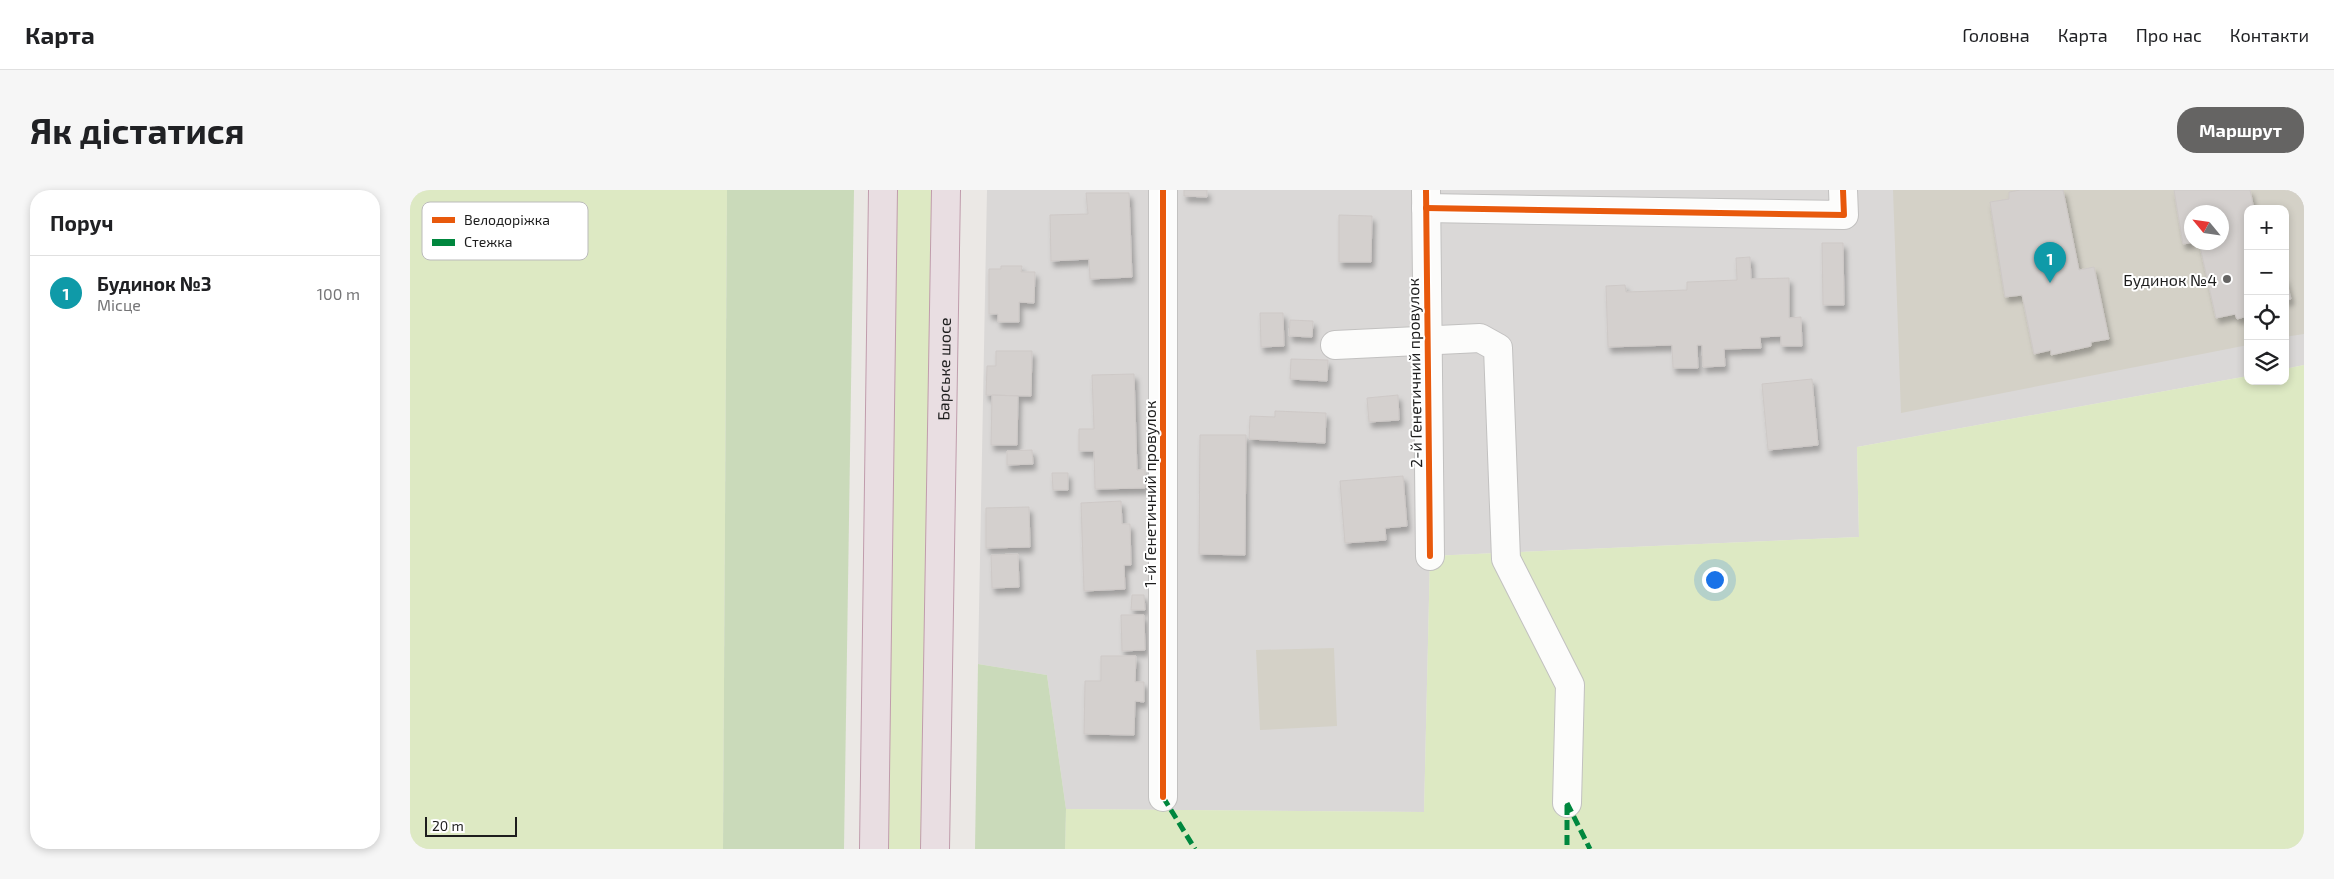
<!DOCTYPE html>
<html lang="uk">
<meta charset="utf-8">
<style>
body{margin:0;font-family:"Exo 2",sans-serif;background:#f6f6f6;color:#202124}
.controls{position:absolute;right:15px;top:15px;display:grid;overflow:hidden;border-radius:10px;box-shadow:0 2px 8px #0003}
.controls button{width:45px;height:45px;display:grid;place-items:center;padding:0;border:0;border-bottom:1px solid #e0e0e0;background:#fff;color:#202124;font:25px sans-serif}
.compass{position:absolute;left:1774px;top:15px;width:45px;height:45px;border-radius:50%;background:#fff;box-shadow:0 2px 8px #0003;rotate:299deg}
.scale{position:absolute;left:15px;bottom:12px;width:92px;box-sizing:border-box;padding-left:5px;border:2px solid #1d1d1d;border-top:0;font-size:14px;line-height:18px;white-space:nowrap;color:#1d1d1d;-webkit-text-stroke:4px #fff;paint-order:stroke}
.you{position:absolute;left:1304px;top:389px;width:18px;height:18px;margin:-12px;border:4px solid #fff;border-radius:50%;background:#1a73e8;box-shadow:0 0 0 8px #1a73e833}
.badge{display:grid;place-items:center;width:32px;height:32px;border-radius:50%;background:#656463;color:#fff;font-size:16px;font-weight:700}
.pin{position:absolute;translate:-50% -41px;filter:drop-shadow(0 1px 2px #0008)}
.pin::after{content:'';position:absolute;top:26px;width:18px;height:15px;background:inherit;clip-path:polygon(0 0,100% 0,50% 100%)}
.list{margin:0;padding:0;list-style:none}
h2{display:flex;justify-content:space-between;align-items:center;height:65px;margin:0;padding:0 20px;font-size:21px}
h2 small{font-size:16px;font-weight:400;color:#757577}
.list li{display:grid;grid-template-columns:32px 1fr auto;gap:15px;align-items:center;box-sizing:border-box;height:75px;padding:0 20px;border-top:1px solid #e0e0e0}
.list b{display:block;font-size:19px;white-space:nowrap}
.list p{margin:0;font-size:16px;white-space:nowrap;color:#757577}
.list em{font-size:16px;font-style:normal;color:#757577}
.icon{flex:none;width:28px;height:28px;fill:none;stroke:currentColor;stroke-width:2;stroke-linecap:round;stroke-linejoin:round}
.map{position:relative;flex:none;width:1894px;height:659px;overflow:hidden;border-radius:20px}
header{display:flex;align-items:center;gap:30px;box-sizing:border-box;height:70px;padding:0 25px;background:#fff;border-bottom:1px solid #e0e0e0}
header strong{font-size:24px}
nav{display:flex;gap:28px;margin-inline-start:auto;font-size:18px}
.intro{display:flex;align-items:center;justify-content:space-between;box-sizing:border-box;height:120px;padding:0 30px}
h1{margin:0;font-size:35px}
.button{padding:12px 22px;border-radius:20px;background:#656463;color:#fff;font-size:18px;font-weight:700}
main{display:flex;gap:30px;padding:0 30px}
aside{flex:1;background:#fff;border-radius:20px;box-shadow:0 2px 8px #0003}
.map>svg:first-child{display:block}
.residential{fill:#dad8d7;fill-rule:evenodd}
.construction{fill:#d4d1c7;fill-rule:evenodd}
.grass{fill:#dde9c3}
.forest{fill:#cadaba}
.building{fill:#d4d0ce;stroke:#cec9c7;filter:url(#shadow)}
.lines{fill:none;stroke-linecap:round;stroke-linejoin:round}
.minor-casing{stroke:#c2c1c0;stroke-width:30}
.highway-casing{stroke:#c09cac;stroke-width:30}
.minor{stroke:#fcfcfb;stroke-width:28}
.highway{stroke:#e9dee2;stroke-width:28}
.quiet{stroke:#00873e;stroke-width:5;stroke-dasharray:10 5;stroke-linecap:butt}
.cycleway-casing{stroke:#fff;stroke-width:9}
.cycleway{stroke:#e8590c;stroke-width:6}
.poi-dot{fill:#656463;stroke:#fff;stroke-width:2}
.labels{text-anchor:middle;dominant-baseline:central;stroke-width:4;stroke-linejoin:round;paint-order:stroke}
.poi-label{font-size:16px;fill:#1d1d1d;stroke:#fff;text-anchor:end}
.street-label{font-size:16px;fill:#1d1d1d;stroke:#fff}
.key{fill:#fff;stroke:#bbb;stroke-width:1}
.key-label{font-size:14px;fill:#1d1d1d}
</style>
<header>
<strong>Карта</strong>
<nav><a>Головна</a><a>Карта</a><a>Про нас</a><a>Контакти</a></nav>
</header>
<div class="intro"><h1>Як дістатися</h1><a class="button">Маршрут</a></div>
<main>
<aside>
<h2>Поруч<small></small></h2>
<ul class="list">
<li><span class="badge" style="background:#0f9aa8">1</span><div><b>Будинок №3</b><p>Місце</p></div><em>100 m</em></li>
</ul>
</aside>
<div class="map">
<svg width="1894" height="659" viewBox="0 0 1894 659">
<defs>
<filter id="shadow"><feDropShadow dx="3" dy="5.5" stdDeviation="2.5" flood-color="#0004"/></filter>
</defs>
<rect width="100%" height="100%" fill="#ebe8e5"/>
<path class="residential" d="M577,0H1894V175L1875,179V19H1838V186L1447,257L1449,347L1020,366L1014,622L656,619L637,485L568,474ZM1782,22H1812V52H1782Z"/>
<g class="construction">
<path d="M1483,0H1894V144L1875,147V19H1838V155L1491,223ZM1782,22H1812V52H1782Z"/>
<polygon points="924,458 927,536 850,540 846,460"/>
</g>
<g class="grass">
<polygon points="0,0 317,0 313,659 0,659"/>
<polygon points="473,0 536,0 525,659 464,659"/>
<polygon points="1894,175 1894,659 655,659 656,619 1014,622 1020,366 1449,347 1447,257 1838,186 1838,191 1875,191 1875,179"/>
</g>
<g class="forest">
<polygon points="317,0 444,0 434,659 313,659"/>
<polygon points="568,474 637,485 656,619 655,659 565,659"/>
</g>
<g class="building">
<polygon points="774,0 797,0 797,7 774,6"/>
<polygon points="1610,0 1653,0 1669,80 1684,77 1699,149 1681,152 1681,156 1641,165 1641,160 1624,164 1612,105 1595,107 1580,12 1599,9 1599,2"/>
<polygon points="1764,0 1840,0 1844,19 1838,19 1838,126 1827,129 1825,124 1806,128 1789,52 1812,52 1812,22 1782,22 1782,52 1785,52 1773,54"/>
<polygon points="676,3 719,3 722,87 680,89 679,69 641,71 640,25 678,24"/>
<polygon points="929,25 962,26 961,72 929,72"/>
<polygon points="1412,53 1433,53 1434,115 1413,115"/>
<polygon points="1340,67 1341,89 1379,88 1379,128 1391,127 1392,156 1371,156 1371,146 1350,147 1351,158 1314,159 1315,176 1293,177 1292,155 1287,155 1288,178 1263,178 1262,155 1198,157 1196,96 1215,95 1216,102 1277,100 1277,92 1327,90 1326,68"/>
<polygon points="591,76 612,76 611,82 625,82 624,113 609,112 609,132 588,132 588,124 579,124 579,79 591,79"/>
<polygon points="1875,86 1881,109 1875,111"/>
<polygon points="850,123 873,123 874,156 851,157"/>
<polygon points="880,130 903,131 902,147 879,146"/>
<polygon points="586,161 622,161 621,206 576,205 577,176 586,176"/>
<polygon points="881,169 918,170 917,191 880,189"/>
<polygon points="724,184 727,280 735,279 735,298 685,299 684,261 669,261 669,239 684,239 682,185"/>
<polygon points="1402,189 1408,255 1358,260 1352,194"/>
<polygon points="582,205 608,206 607,255 581,255"/>
<polygon points="988,205 989,230 959,232 957,208"/>
<polygon points="865,221 916,223 915,253 839,249 840,226 865,227"/>
<polygon points="790,245 836,245 835,365 789,364"/>
<polygon points="622,260 623,274 597,275 597,261"/>
<polygon points="642,283 658,283 658,300 643,300"/>
<polygon points="993,286 997,336 975,338 976,350 935,353 930,291"/>
<polygon points="711,311 712,334 720,334 721,375 714,375 715,399 674,401 671,313"/>
<polygon points="619,317 620,357 576,358 576,318"/>
<polygon points="608,364 609,397 582,398 581,365"/>
<polygon points="722,405 734,405 735,420 721,420"/>
<polygon points="711,425 734,425 735,460 712,461"/>
<polygon points="691,466 726,466 725,492 734,492 734,512 725,511 724,545 674,544 675,491 691,491"/>
</g>
<g class="lines">
<defs>
<g id="minor">
<polyline points="753,0 753,607"/>
<polyline points="1016,1 1020,366"/>
<polyline points="1016,18 1434,25 1433,0"/>
<polyline points="925,155 1070,148 1088,158 1096,369 1160,495 1157,613"/>
</g>
<g id="highway">
<polyline points="464,659 473,0"/>
<path id="s1" d="M525,659L536,0"/>
</g>
</defs>
<use href="#minor" class="minor-casing"/>
<use href="#highway" class="highway-casing"/>
<use href="#minor" class="minor"/>
<use href="#highway" class="highway"/>
<g class="quiet">
<polyline points="753,607 785,659"/>
<polyline points="1157,613 1180,659"/>
<polyline points="1157,615 1157,659"/>
</g>
<defs>
<g id="cycleway">
<polyline points="753,0 753,607"/>
<polyline points="1016,0 1020,366"/>
<polyline points="1016,18 1434,25 1433,0"/>
</g>
</defs>
<use href="#cycleway" class="cycleway-casing"/>
<use href="#cycleway" class="cycleway"/>
</g>
<circle class="poi-dot" cx="1817" cy="89" r="5"/>
<g class="labels">
<g class="poi-label">
<text x="1807" y="89">Будинок №4</text>
</g>
<g class="street-label">
<text stroke="none"><textPath href="#s1" startOffset="480">Барське шосе</textPath></text>
<text transform="translate(1004 183) rotate(-91)">2-й Генетичний провулок</text>
<text transform="translate(739 304) rotate(-90)">1-й Генетичний провулок</text>
</g>
</g>
<rect x="12" y="12" width="166" height="58" rx="8" class="key"/>
<rect x="22" y="27" width="23" height="6" fill="#e8590c"/>
<rect x="22" y="49" width="23" height="7" fill="#00873e"/>
<g class="key-label">
<text x="54" y="35">Велодоріжка</text>
<text x="54" y="57">Стежка</text>
</g>
</svg>
<div class="controls">
<button>+</button>
<button>−</button>
<button><svg class="icon" aria-label="locate" viewBox="0 0 24 24"><circle cx="12" cy="12" r="6"/><path d="M12 2v4M12 18v4M2 12h4M18 12h4"/></svg></button>
<button><svg class="icon" aria-label="layers" viewBox="0 0 24 24"><path d="M12 4l9 5-9 5-9-5zM3 14l9 5 9-5"/></svg></button>
</div>
<svg class="compass" viewBox="-18 -18 36 36"><path d="M0-13l5 13h-10z" fill="#e53935"/><path d="M0 13l5-13h-10z" fill="#757577"/></svg>
<div class="scale">20 m</div>
<div class="you"></div>
<div class="pin badge" style="left:1640px;top:93px;background:#0f9aa8">1</div>
</div>
</main>
